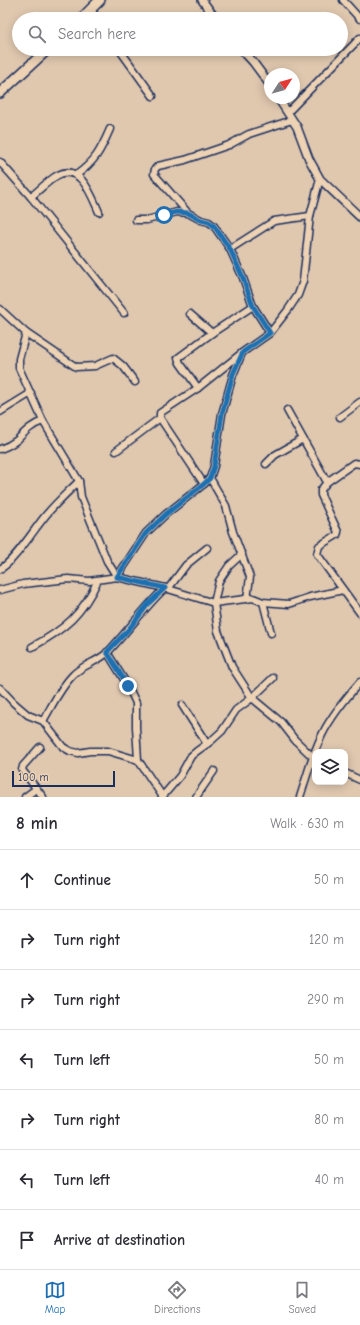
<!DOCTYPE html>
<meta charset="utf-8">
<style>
body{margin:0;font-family:"Comic Neue",sans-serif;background:#f2f2f3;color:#2b2b33}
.controls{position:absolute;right:12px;bottom:12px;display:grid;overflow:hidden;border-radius:8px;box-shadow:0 2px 10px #0003}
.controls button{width:36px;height:36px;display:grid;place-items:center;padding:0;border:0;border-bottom:1px solid #e1e1e2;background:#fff;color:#2b2b33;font:20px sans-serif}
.compass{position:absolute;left:264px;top:68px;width:36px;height:36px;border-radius:50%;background:#fff;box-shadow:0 2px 10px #0003;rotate:54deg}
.scale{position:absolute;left:12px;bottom:10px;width:103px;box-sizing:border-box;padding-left:4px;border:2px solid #1b2f5e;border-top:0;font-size:11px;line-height:14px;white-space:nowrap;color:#1b2f5e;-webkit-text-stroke:3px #edd2b4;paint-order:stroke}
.stop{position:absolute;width:12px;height:12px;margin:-9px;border:3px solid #1f6fb2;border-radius:50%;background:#fff}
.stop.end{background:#1f6fb2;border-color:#fff;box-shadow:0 1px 4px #0008}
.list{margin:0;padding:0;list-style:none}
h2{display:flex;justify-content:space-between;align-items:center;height:52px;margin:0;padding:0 16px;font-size:17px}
h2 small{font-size:13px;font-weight:400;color:#7c7c81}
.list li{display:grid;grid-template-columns:26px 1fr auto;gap:12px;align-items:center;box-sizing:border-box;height:60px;padding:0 16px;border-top:1px solid #e1e1e2}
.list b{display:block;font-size:15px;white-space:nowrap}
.list em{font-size:13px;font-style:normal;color:#7c7c81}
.icon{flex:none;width:22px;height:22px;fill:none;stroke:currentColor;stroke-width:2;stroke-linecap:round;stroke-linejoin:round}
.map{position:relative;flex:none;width:360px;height:797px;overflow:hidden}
.search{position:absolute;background:#fff;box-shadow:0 2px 10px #0003;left:12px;right:12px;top:12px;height:44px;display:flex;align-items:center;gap:10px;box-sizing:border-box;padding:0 14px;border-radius:22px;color:#7c7c81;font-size:15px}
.sheet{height:472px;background:#fff}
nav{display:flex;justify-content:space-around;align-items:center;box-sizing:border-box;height:56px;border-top:1px solid #e1e1e2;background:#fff;font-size:11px;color:#7c7c81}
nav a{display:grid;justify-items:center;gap:2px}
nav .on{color:#1f6fb2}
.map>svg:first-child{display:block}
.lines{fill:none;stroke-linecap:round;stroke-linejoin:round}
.minor-casing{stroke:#1b2f5e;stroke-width:9}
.tertiary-casing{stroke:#1b2f5e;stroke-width:10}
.primary-casing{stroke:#1b2f5e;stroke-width:12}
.minor{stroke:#edd2b4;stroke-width:6}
.tertiary{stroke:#edd2b4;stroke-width:7}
.primary{stroke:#edd2b4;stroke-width:9}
.route{stroke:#1f6fb2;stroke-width:5}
</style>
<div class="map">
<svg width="360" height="797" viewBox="0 0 360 797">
<rect width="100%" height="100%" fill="#e0c8af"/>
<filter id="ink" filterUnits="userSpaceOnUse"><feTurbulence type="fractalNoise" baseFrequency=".025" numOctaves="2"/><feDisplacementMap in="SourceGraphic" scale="8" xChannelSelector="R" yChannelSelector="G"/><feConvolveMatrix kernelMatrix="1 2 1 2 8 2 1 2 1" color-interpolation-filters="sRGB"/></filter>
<g filter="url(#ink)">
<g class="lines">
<defs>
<g id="minor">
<polyline points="343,0 360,19"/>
<polyline points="91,10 98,19"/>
<polyline points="119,49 153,96"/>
<polyline points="288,112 360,38"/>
<polyline points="0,162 31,197 124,313"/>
<path d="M76,175C95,162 101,150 110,129"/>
<path d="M31,197C38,191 50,179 58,175C81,163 92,197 99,212"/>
<polyline points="188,213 154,174 155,169 158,166 185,160 229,145 249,134 292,120"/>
<polyline points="136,220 147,220 177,212 188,213 201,220 209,222 214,226 230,249 243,278 253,306 270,333"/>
<polyline points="230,249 274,221 310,216"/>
<polyline points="0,309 26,333 76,367 95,366 113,358 123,366 135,382"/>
<polyline points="190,314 212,333 178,358 180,363 198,388"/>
<polyline points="26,333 19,359 19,368 43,421 79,481 81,497 107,561 117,577"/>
<polyline points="212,333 253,306"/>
<polyline points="287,410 327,482 321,490 321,495 338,532 337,535 319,546 317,554 360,613"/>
<polyline points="0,412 31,393"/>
<polyline points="340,417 360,402"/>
<polyline points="160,418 204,484"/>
<path d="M0,449C6,447 12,444 17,440C25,432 31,425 43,421"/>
<polyline points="116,451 160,418 160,413 163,411 198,388 243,352 270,333 288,310 298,295 303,281 310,216 320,179"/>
<polyline points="266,464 275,455 303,439"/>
<polyline points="210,478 226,506 233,532 250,577 247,599"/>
<polyline points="327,482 354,463 360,464"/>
<polyline points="242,554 229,566 219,581 214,603 218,631 232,667 252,698 281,722 295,740 315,759"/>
<path d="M0,569C14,562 35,528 46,515C56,503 68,492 79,481"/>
<polyline points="117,577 146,533 166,514 204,484 210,478 214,466 222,414 233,375 242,353"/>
<polyline points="168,589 186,565 207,548"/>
<polyline points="0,590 23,584 68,579 89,581 117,577 165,588 214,603 253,598 263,602 289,604 310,597 343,590"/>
<polyline points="263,602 271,633"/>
<path d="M32,647C65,629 82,615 98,580"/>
<polyline points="107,652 128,686 136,703 136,727 138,760 163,797"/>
<polyline points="0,688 14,703 28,715 43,721 63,747 70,751 78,753 90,751 108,751 138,760"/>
<polyline points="182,705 207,744"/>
<path d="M43,721C52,706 60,688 73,675C82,665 98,662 108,652C128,631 144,608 165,588"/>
<polyline points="40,747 23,766 22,770 43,797"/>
<polyline points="345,773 360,780"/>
<polyline points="25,797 36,789"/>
<polyline points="162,797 180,776 191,756 197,751 211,741 222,731 236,710 252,698 273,678"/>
<polyline points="196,797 214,771"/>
<path d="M300,797C307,776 312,755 322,735C331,716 346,698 360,682"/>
</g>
<g id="tertiary">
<polyline points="202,0 216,19"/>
<polyline points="241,49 253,62 270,85"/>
<polyline points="278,98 297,127 309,159 320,179 360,217"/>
</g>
<g id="primary">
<polyline points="81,19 100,0"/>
<polyline points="0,93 48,49"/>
</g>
</defs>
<use href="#minor" class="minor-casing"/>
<use href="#tertiary" class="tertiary-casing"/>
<use href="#primary" class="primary-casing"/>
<use href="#minor" class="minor"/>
<use href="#tertiary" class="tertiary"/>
<use href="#primary" class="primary"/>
</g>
</g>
<g class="lines" filter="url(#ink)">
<polyline class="route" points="128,686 107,652 129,629 149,603 165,588 117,577 146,533 166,514 204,484 210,478 214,466 222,414 233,374 243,352 270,333 253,306 243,278 230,249 214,226 209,222 201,220 188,213 177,212 164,215"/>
</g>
</svg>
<div class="controls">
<button><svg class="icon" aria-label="layers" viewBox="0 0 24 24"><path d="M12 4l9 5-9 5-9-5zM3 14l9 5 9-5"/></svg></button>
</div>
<svg class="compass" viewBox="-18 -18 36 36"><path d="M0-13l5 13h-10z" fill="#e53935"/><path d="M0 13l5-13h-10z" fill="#7c7c81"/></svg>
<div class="scale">100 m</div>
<div class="stop" style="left:164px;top:215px"></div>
<div class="stop end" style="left:128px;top:686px"></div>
<div class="search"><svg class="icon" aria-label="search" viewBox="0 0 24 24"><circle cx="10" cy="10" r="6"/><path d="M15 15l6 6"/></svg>Search here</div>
</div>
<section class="sheet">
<h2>8 min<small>Walk · 630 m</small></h2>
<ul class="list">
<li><svg class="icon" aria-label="ahead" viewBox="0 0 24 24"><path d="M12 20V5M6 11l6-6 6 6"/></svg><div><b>Continue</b></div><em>50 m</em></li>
<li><svg class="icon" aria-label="right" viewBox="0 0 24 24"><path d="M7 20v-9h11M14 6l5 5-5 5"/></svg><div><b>Turn right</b></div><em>120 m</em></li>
<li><svg class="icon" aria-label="right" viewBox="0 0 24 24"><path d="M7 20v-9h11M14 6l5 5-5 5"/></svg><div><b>Turn right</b></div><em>290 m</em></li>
<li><svg class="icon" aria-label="left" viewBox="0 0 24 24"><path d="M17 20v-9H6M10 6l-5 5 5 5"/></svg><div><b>Turn left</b></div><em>50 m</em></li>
<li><svg class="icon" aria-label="right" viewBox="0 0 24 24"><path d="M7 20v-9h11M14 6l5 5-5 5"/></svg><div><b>Turn right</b></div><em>80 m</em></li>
<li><svg class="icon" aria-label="left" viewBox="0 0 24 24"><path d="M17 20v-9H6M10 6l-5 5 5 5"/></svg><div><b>Turn left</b></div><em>40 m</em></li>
<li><svg class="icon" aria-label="arrive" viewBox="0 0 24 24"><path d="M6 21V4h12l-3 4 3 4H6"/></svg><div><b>Arrive at destination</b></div></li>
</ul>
</section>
<nav>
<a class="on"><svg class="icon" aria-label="map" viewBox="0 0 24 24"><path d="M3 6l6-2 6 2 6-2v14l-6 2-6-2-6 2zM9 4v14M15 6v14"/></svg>Map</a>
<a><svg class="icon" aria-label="directions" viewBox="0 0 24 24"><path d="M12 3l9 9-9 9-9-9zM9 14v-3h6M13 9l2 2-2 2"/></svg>Directions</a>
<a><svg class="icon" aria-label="saved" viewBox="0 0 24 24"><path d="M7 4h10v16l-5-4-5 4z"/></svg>Saved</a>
</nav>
